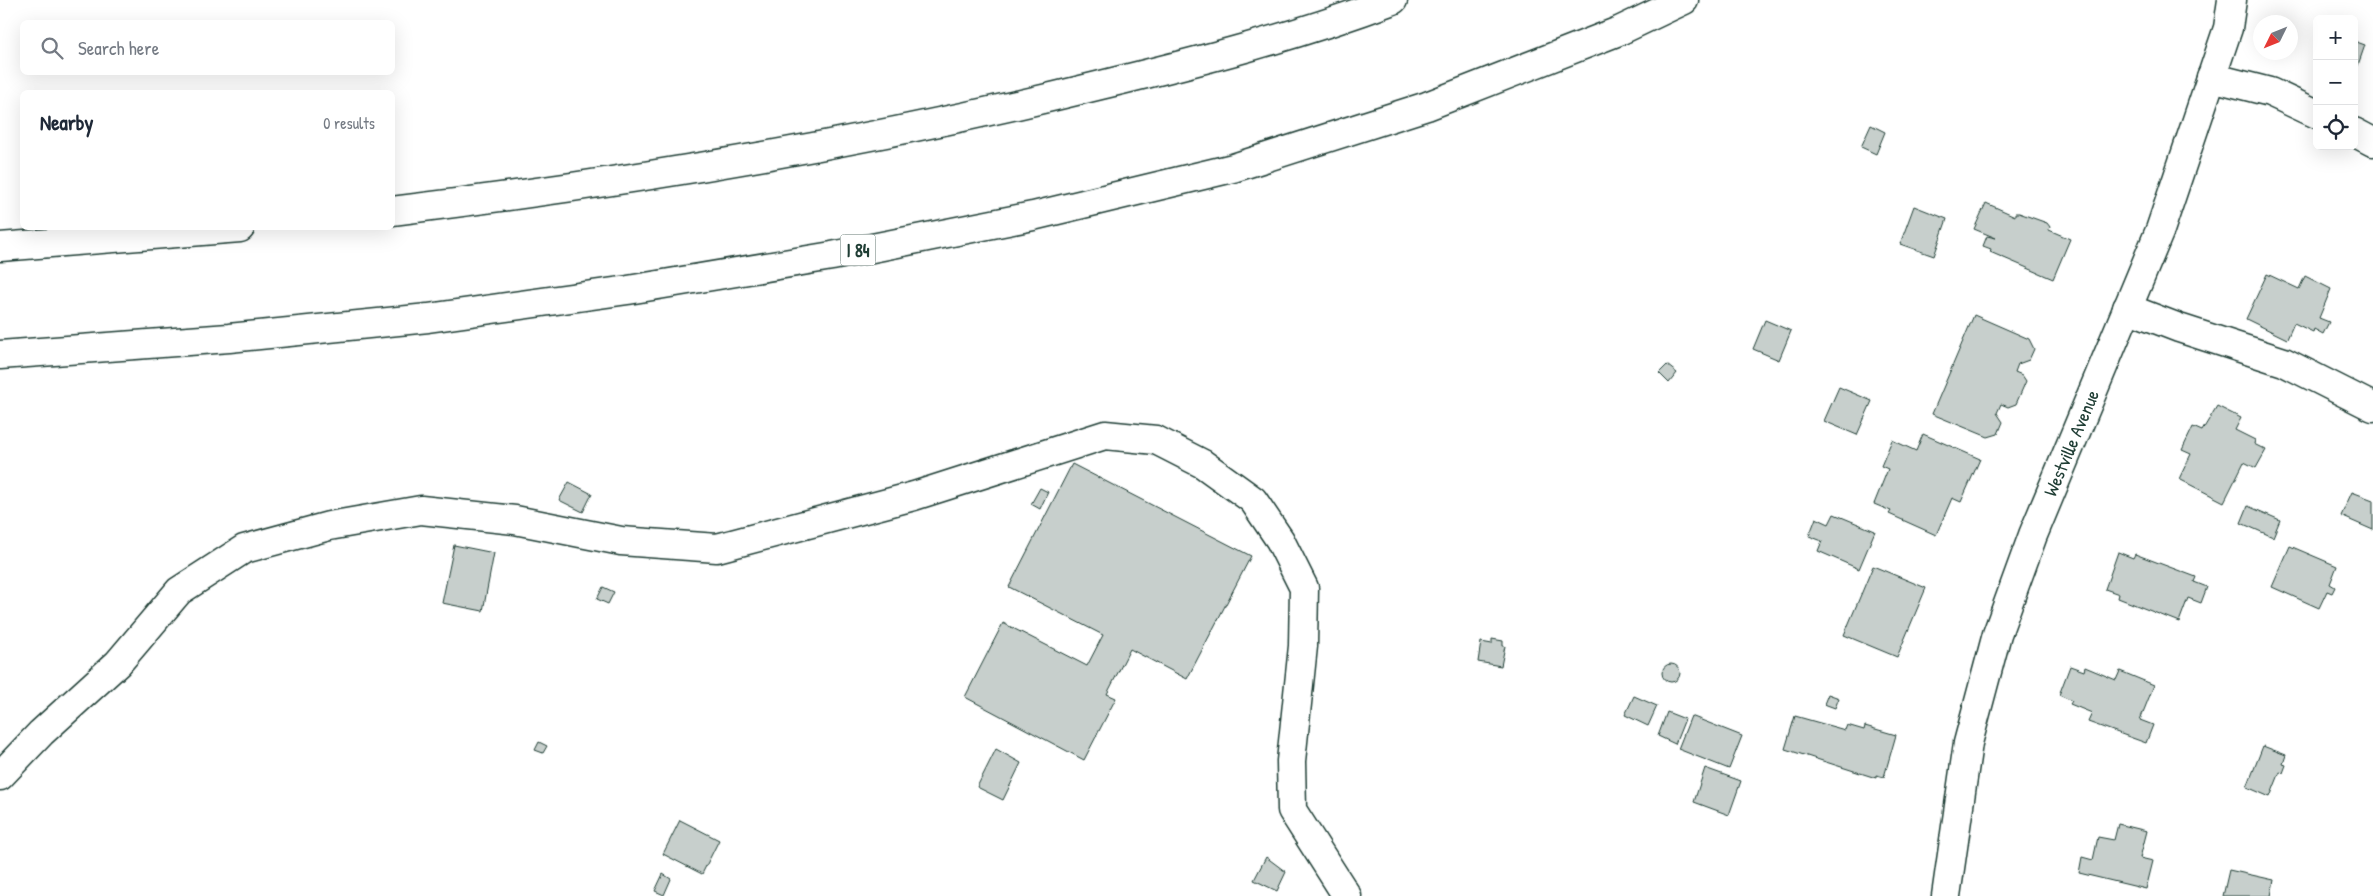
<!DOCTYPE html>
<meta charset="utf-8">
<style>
body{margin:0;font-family:"Patrick Hand",sans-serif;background:#f6f6f7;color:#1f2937}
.controls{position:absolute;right:15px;top:15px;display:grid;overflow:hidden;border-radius:8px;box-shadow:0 5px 20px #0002}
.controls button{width:45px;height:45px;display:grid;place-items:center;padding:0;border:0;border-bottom:1px solid #e0e1e3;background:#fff;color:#1f2937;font:25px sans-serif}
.compass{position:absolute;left:2253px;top:15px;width:45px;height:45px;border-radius:50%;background:#fff;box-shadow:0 5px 20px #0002;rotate:227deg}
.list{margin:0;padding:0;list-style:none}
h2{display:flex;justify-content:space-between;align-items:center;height:65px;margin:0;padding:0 20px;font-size:21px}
h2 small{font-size:16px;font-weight:400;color:#747a83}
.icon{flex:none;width:28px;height:28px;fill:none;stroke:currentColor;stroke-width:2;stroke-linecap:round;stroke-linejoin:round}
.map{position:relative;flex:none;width:2373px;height:896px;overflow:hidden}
.search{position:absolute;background:#fff;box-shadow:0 5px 20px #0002;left:20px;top:20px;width:375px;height:55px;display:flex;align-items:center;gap:12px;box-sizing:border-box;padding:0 18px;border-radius:8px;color:#747a83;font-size:19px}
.panel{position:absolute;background:#fff;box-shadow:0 5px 20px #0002;left:20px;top:90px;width:375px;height:140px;border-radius:8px}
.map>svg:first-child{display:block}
.building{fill:#c7cfcc;stroke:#1f3d34}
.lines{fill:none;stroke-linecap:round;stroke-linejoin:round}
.minor-casing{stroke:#1f3d34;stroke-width:31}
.highway-casing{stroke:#1f3d34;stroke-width:31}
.minor{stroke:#fff;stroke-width:28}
.highway{stroke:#fff;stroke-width:28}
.labels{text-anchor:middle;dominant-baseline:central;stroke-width:4.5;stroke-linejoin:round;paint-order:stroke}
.shield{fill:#fff;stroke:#627771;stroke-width:1}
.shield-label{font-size:18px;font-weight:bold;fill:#1f3d34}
.street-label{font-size:19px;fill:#1f3d34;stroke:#fff}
</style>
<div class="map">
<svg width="2373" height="896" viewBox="0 0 2373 896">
<rect width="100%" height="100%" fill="#fff"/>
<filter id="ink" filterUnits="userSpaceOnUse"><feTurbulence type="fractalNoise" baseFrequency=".02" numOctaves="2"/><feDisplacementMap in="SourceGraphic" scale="10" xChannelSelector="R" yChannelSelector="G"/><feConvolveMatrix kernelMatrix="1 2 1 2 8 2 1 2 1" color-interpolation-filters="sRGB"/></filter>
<g filter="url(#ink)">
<g class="building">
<polygon points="2354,41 2365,45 2357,68 2354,67"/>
<polygon points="1871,125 1885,132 1876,154 1861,147"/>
<polygon points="1986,203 2015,216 2015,213 2019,213 2047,223 2050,227 2049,230 2070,239 2053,279 1990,252 1991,249 1983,246 1987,236 1996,238 1974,229"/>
<polygon points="1914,206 1947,219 1934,256 1900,244"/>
<polygon points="2267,274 2299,289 2305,276 2331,289 2319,318 2329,322 2323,334 2314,329 2313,332 2294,323 2287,339 2246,319"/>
<polygon points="1974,315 2029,339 2034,349 2029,360 2018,364 2015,372 2022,375 2026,381 2016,404 2008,407 2001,404 1997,413 2003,422 1998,434 1988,437 1932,414"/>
<polygon points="1765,320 1791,331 1779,360 1753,349"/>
<polygon points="1667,365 1677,373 1669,383 1659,373"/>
<polygon points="1839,387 1872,401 1857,435 1824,421"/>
<polygon points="2217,406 2241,418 2235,430 2255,440 2254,444 2266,450 2256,468 2244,462 2224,502 2179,479 2191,454 2182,450 2193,427 2202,431"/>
<polygon points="1923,434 1980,459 1961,502 1952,498 1936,535 1889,514 1891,511 1874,504 1888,469 1881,466 1892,440 1916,451"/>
<polygon points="1072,464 1251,556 1187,679 1130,649 1107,694 1116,698 1084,760 965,697 1003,623 1087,666 1103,635 1009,587"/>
<polygon points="569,482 592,494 583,512 559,500"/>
<polygon points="1040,488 1048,492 1040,509 1031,504"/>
<polygon points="2352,492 2373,500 2373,530 2341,516"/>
<polygon points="2248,506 2280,520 2273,537 2241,523"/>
<polygon points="1834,514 1875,531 1859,569 1818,551 1822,541 1809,536 1816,518 1829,524"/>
<polygon points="454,545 494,553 483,611 442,603"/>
<polygon points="2290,546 2337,566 2330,584 2335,587 2332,593 2327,591 2319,608 2272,587"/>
<polygon points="2118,552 2133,558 2135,554 2196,577 2194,582 2207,587 2201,603 2188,598 2179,622 2118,598 2119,594 2105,589"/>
<polygon points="1873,566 1926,588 1897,657 1844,635"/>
<polygon points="603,587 614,592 608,604 597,599"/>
<polygon points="1492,639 1503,641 1503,646 1505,646 1501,666 1478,662 1481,642 1492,644"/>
<circle cx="1671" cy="673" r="9"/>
<polygon points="2070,666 2084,671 2085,667 2116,680 2120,671 2154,685 2140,720 2153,725 2146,743 2088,722 2092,713 2070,704 2072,701 2059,695"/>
<polygon points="1828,694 1839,698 1835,708 1824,704"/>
<polygon points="1634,696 1657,706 1648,726 1625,715"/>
<polygon points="1667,712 1685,719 1675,744 1658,736"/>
<polygon points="1691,716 1742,736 1729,769 1678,749"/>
<polygon points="1795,716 1845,730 1847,725 1864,730 1865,726 1896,735 1884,777 1876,775 1876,778 1785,749"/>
<polygon points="539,742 547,746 543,753 535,750"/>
<polygon points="2263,746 2286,755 2283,764 2286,765 2283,773 2280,772 2270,797 2247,787"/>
<polygon points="996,749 1021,763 1003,800 977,787"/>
<polygon points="1705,768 1741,781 1729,815 1694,802"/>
<polygon points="680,820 719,840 702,874 663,854"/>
<polygon points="2118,824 2147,831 2140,858 2153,861 2146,889 2079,873 2082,857 2093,860 2098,837 2114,840"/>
<polygon points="1266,857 1286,872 1277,891 1254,880"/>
<polygon points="2229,870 2274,880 2271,896 2223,896"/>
<polygon points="663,874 671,879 664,895 655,891"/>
</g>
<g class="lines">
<defs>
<g id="minor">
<polyline points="2211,77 2270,92 2317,114"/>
<polyline points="2354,132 2373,142"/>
<polyline points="2127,308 2179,328 2284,362 2373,407"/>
<polyline points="0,776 41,733 118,663 179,591 244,549 329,526 421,510 515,520 621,541 717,548 914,496 1105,435 1156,440 1203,464 1253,500 1280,540 1304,588 1303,646 1291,761 1292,810 1347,896"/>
<polyline points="1946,896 1968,743 1997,634 2033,535 2160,230 2228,28 2232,0"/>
</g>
<g id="highway">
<path d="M392,211C631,182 868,143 1101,85C1200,61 1298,36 1393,0"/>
<polyline points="0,247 240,228"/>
<polyline points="0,355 229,338 428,318 628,290 832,256 1033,216 1233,168 1427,106 1619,31 1684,0"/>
</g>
</defs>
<use href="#minor" class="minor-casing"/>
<use href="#highway" class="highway-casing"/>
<use href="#minor" class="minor"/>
<use href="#highway" class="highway"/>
</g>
</g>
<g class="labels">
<rect class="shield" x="840.5" y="234.5" width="35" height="31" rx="4"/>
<g class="shield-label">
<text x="858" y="250">I 84</text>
</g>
<g class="street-label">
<text transform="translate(2071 443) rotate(-67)">Westville Avenue</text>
</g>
</g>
</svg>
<div class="controls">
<button>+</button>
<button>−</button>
<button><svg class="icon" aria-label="locate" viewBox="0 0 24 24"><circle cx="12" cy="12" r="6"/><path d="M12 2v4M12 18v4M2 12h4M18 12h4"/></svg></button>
</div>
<svg class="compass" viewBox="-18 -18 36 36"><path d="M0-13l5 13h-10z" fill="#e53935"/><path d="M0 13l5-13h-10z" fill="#747a83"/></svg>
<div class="search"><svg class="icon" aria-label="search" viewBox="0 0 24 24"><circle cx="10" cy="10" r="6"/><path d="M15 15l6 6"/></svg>Search here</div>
<section class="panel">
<h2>Nearby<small>0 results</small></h2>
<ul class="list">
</ul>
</section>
</div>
